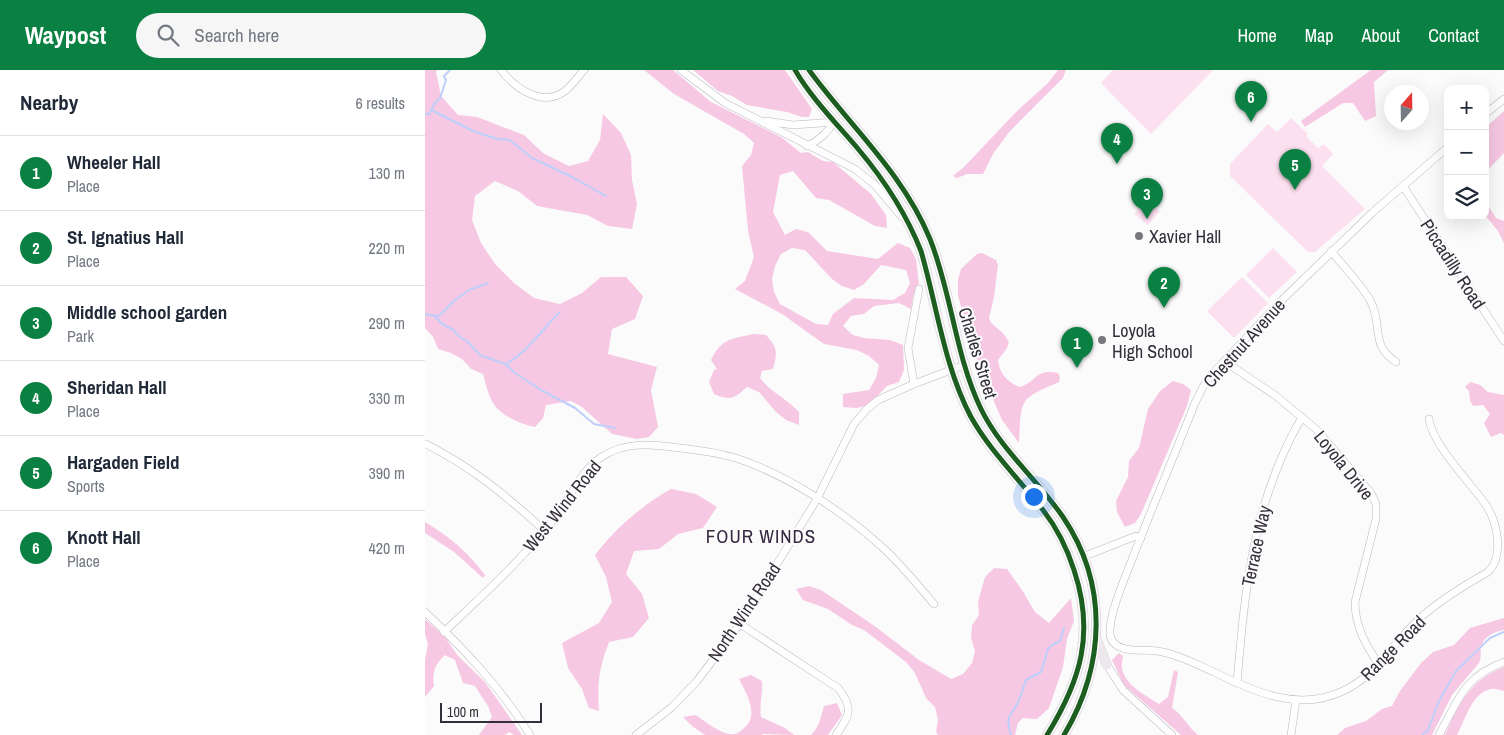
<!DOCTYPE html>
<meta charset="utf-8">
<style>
body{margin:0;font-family:"Archivo Narrow",sans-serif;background:#f6f6f7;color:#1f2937}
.controls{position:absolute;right:15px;top:15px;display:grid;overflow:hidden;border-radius:10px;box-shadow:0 5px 20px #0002}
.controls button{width:45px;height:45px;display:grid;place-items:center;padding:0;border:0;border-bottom:1px solid #e0e1e3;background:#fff;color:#1f2937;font:25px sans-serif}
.compass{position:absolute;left:959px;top:15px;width:45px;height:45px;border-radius:50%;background:#fff;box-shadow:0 5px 20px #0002;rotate:20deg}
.scale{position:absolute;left:15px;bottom:12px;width:102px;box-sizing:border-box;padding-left:5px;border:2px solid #342e3a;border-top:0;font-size:14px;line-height:18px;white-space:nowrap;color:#342e3a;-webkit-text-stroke:4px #fbfbfb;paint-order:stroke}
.you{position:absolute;left:608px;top:426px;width:18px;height:18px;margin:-12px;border:4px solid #fff;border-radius:50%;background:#1a73e8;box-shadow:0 0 0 8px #1a73e833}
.badge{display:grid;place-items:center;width:32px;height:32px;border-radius:50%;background:#0b8043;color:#fff;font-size:16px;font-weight:700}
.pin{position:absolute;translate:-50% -41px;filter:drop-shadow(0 1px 2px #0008)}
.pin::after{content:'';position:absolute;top:26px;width:18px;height:15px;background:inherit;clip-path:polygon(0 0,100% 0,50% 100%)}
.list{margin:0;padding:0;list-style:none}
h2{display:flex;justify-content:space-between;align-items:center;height:65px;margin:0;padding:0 20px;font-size:21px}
h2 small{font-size:16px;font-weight:400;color:#747a83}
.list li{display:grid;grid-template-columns:32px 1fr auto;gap:15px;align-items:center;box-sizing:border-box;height:75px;padding:0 20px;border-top:1px solid #e0e1e3}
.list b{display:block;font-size:19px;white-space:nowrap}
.list p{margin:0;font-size:16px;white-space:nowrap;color:#747a83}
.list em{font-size:16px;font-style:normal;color:#747a83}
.icon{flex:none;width:28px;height:28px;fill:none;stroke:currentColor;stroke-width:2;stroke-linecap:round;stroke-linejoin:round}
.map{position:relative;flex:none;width:1079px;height:665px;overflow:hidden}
header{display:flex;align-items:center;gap:30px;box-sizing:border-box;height:70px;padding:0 25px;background:#0b8043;color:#fff}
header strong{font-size:24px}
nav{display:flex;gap:28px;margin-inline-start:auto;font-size:18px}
.search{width:350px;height:45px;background:#f6f6f7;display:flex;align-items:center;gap:12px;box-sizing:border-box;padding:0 18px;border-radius:28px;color:#747a83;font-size:19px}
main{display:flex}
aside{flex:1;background:#fff}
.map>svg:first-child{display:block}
.green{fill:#fce0ef}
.forest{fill:#f7c8e3;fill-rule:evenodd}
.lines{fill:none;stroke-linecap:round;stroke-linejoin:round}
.stream{stroke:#bdcffa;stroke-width:2}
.minor-casing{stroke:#bab7bd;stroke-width:8}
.major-casing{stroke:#d9d8da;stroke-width:10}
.minor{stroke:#fefefe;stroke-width:7}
.major{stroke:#ede7ee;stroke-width:9}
.cycleway-casing{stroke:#fbfbfb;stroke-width:8}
.cycleway{stroke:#1b5e20;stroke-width:5}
.poi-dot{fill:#7a767e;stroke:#fbfbfb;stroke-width:2}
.labels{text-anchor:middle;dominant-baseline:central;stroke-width:4;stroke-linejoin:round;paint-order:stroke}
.poi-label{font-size:18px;fill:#342e3a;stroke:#fbfbfb;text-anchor:start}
.street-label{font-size:18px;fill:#342e3a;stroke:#fbfbfb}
.neighbourhood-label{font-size:19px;letter-spacing:1px;fill:#352a42;stroke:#fbfbfb}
</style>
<header>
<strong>Waypost</strong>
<div class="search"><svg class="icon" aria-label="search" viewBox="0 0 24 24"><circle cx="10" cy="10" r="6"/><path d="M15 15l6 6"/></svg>Search here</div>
<nav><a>Home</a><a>Map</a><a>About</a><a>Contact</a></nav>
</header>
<main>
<aside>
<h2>Nearby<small>6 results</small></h2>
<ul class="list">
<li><span class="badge">1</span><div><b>Wheeler Hall</b><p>Place</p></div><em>130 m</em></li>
<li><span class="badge">2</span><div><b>St. Ignatius Hall</b><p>Place</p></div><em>220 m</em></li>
<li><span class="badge">3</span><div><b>Middle school garden</b><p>Park</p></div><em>290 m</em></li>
<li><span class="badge">4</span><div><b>Sheridan Hall</b><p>Place</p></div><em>330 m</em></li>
<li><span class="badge">5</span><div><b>Hargaden Field</b><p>Sports</p></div><em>390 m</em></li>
<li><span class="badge">6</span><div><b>Knott Hall</b><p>Place</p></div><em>420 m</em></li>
</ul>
</aside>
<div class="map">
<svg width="1079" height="665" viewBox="0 0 1079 665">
<rect width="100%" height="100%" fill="#fbfbfb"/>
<g class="green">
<polygon points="688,0 788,0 726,64 676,13"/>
<polygon points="866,48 883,64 881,66 893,78 899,74 908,84 897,96 940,139 890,182 883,182 805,106 805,94 843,54 852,62"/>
<polygon points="719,132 735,141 723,155 709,144"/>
<polygon points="848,178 872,202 844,228 821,205"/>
<polygon points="817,207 843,233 809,268 782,241"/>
</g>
<g class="forest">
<path d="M0,0H12L11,2L16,26L33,45L52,47L99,65L118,83L144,96L163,91L175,70L178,44L196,63L206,85L207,110L212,134L207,159L183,156L162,145L112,136L93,121L70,111L50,126L47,150L56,173L70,194L89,213L109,228L135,234L157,223L176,207H201L218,226L210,249L187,259L183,284L232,297L226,320L233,357L224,367L212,369L187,364L157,337L146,331L121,335L118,348L110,357C94,354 71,344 65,327C62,320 60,312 58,304L46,299L37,289L26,283L13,279L8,267L0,258Z"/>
<path d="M219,0H248L286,32L356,67L376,83L383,82L398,91L408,92L446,124L461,145L462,158L450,156L404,130L391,128L368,101L355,105L348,142L360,165L371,159L383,162L402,181L453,189L473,173L485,178L491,189L494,215L488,226L486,239L474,233L449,236L439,244L426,246L418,256L428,265L439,268L465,270L478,275L479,300L474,312L462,316L444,335L432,338L418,337V324L444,320L451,308L454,295L444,286L432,280L399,274L357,244L310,219L320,211L329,187L323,161L317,96L326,85L329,73L319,64L249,24ZM367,178L380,180L407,209L417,216L429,220L439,214L456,195L481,200L485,213L480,223L468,230L429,228L408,244L403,255L391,254L355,234L349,222L347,209L350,196L356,184Z"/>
<polygon points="268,0 360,0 387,39 384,47 377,47 362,42 322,35 307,26 293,21"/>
<polygon points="633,0 641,0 638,8 584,62 568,84 558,104 542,104 532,108 528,106 538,98 591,42 623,13"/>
<polygon points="946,0 963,0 949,12 951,46 940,51 928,33 918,33 880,57 876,51"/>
<polygon points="1079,41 1079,83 1060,103 1060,58"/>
<polygon points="1060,131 1071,148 1079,151 1079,173 1073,161 1060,145"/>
<path d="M557,183L571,190L573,195L569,227L564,248L566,253L578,263L584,272L582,278L573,290C574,303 583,313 595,317C613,311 610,298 633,303L635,307L634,312C592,330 597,329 594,373L577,350L555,299L533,226V209L536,199L552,184Z"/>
<path d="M328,264L341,265C352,277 353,282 348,299L337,301L335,308C346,322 362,329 374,342V355L361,350L351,342L334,322L322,317C309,329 305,331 289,324L284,312L289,300L292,299L286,290C296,269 306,269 328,264Z"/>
<polygon points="748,311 758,314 766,320 762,336 716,444 710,453 700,457 692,442 691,431 703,407 704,391 714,378 723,339 735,321"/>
<polygon points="1045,312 1055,315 1063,322 1079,325 1079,365 1076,363 1066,367 1059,353 1065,344 1058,335 1048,336 1045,331 1044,321 1040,317"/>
<path d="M246,419L271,424L292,437L278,458L253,464L234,479L209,481L201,504L217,524L224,548L208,567L184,572C174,598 172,613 174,641L164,638L157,619L143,598L137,573L174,553L187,532L181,507L170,485C191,458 216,436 246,419Z"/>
<path d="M0,452C26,468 41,480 60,505L58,508L29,482L0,463Z"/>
<polygon points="569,498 582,499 597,520 610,542 624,553 646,528 649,551 642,569 638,597 624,638 612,649 598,648 593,653 590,665 513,665 511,662 513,650 510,637 501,628 490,603 481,592 439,560 427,555 403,539 378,530 371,519 384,516 396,520 451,557 494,590 526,609 538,604 547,593 550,581 546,568 547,555 554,545 553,532 560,507"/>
<path d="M1079,548V560C1069,562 1059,566 1056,577C1055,583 1057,587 1054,593L1027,625L1007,665H912L920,658L941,651L957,639L967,636L975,621L996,593L1008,582L1029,575L1045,558Z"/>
<path d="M0,549L20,567L33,586L60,612L97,665H89L84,662L80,665H54L67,647L63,636L50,616L38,613L30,590L20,585C10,594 7,602 9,616L0,627V590L3,574L0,564Z"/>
<path d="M694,583L698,586C697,591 696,597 698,602C703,617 722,626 734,634L743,627L749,600L753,602L747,638C758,645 763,657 773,665H756L699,615L687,590Z"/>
<path d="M1079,597V621C1076,621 1070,618 1067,619C1047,621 1040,651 1032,665H1020C1033,635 1046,609 1079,597Z"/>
<path d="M326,605L337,611C338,625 334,634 336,647L360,658L369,665L338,664L337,665H280L267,656L258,647L271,645C279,651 295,663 305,664C311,665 315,662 319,658C335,646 321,622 314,609Z"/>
<path d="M412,633L417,645L403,665H386C394,657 396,647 399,636Z"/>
</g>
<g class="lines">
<g class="stream">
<polyline points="6,40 50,62 73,69 85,70 107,88 145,106 181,126"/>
<polyline points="0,44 4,44 10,33 15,28 21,10 19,6 25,0"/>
<polyline points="0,244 10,246 17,254 27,259 35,267 43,272 55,285 80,294 90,303 116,320 150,338 169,354 190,358"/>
<polyline points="11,246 15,245 30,230 44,220 63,213"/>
<path d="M81,294C103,282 117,259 135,242"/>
<path d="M586,665C580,644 585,649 593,632C597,625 598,617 601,610L616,602L623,579L627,575L635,571L639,558"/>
<polyline points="997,665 1003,660 1014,631 1031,601 1065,568 1079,562"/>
</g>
<defs>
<g id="minor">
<path d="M76,0C90,18 117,38 140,21C147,15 153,7 159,0"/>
<polyline points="256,0 300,33 430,99 450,115 477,147"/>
<polyline points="1060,44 1079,29"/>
<polyline points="341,51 368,55 410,52"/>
<path d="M382,76C394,71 401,63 410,52"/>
<polyline points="978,116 1079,271"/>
<path d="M906,181C919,197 935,213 945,230C959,256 944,274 971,292"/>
<path d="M799,291L851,326L892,360L946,423L951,434V449L930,532C930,557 941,575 954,595"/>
<polyline points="489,314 483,278 494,219"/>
<path d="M1004,349C1008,376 1045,412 1061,435C1073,453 1079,487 1063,502C1038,516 1015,530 994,549C968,573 951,606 918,621C874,642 829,622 789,602C771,594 752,584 732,581C720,579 698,583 689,573C683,567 685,559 686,551C690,529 700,508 708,487C728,435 750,384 770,333L779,315L790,301L858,229L948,142L1023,77"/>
<path d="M1,374C48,398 79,424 119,460"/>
<polyline points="660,486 711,466 716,468"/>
<path d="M0,542C39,579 77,619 105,665"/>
<path d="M315,554L413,618C429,638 425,645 411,665"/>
<path d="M19,562C59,524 99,488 132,445C146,426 155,402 175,388C199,371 228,374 255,378C274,380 293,383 311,388C362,405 416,440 456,476C475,493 492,514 509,534"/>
<polyline points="682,595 698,620 747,665"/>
<path d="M812,613C820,518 828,431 877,347"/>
<polyline points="211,665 247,637 272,611 315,554 392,429 429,354 442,339 453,330 489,314 539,295"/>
<polyline points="866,665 871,630"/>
<path d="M1014,665C1033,631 1038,607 1079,592"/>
</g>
<g id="major">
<path d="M370,0C387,29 412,54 434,80C460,111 481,143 496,181C512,236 519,296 546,347C565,381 594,409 618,440C632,458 642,478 649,500C670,563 656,610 622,665"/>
<path d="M384,0C425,56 478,103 505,169C527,224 530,285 556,339C576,380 612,409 638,447C684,515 680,596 639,665"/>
<polyline points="672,570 682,595"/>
</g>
</defs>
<use href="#minor" class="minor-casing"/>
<use href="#major" class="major-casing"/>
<use href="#minor" class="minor"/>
<use href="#major" class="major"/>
<defs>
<g id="cycleway">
<path d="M370,0C387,29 412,54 434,80C460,111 481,143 496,181C512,236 519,296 546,347C565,381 594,409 618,440C632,458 642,478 649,500C670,563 656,610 622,665"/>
<path d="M384,0C425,56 478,103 505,169C527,224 530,285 556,339C576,380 612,409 638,447C684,515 680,596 639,665"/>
</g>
</defs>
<use href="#cycleway" class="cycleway-casing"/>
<use href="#cycleway" class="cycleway"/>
</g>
<g class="poi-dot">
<circle cx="714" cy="166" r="5"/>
<circle cx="677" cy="270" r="5"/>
</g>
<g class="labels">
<g class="poi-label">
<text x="724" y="166">Xavier Hall</text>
<text x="687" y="260">Loyola<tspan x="687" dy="21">High School</tspan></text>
</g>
<g class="street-label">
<text transform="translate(1028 194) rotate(57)">Piccadilly Road</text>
<text transform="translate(819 273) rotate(-48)">Chestnut Avenue</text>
<text transform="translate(553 283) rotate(73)">Charles Street</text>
<text transform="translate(919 395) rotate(51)">Loyola Drive</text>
<text transform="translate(137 436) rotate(-51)">West Wind Road</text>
<text transform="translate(831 476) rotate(-78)">Terrace Way</text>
<text transform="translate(319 542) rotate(-56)">North Wind Road</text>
<text transform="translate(968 578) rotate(-45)">Range Road</text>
</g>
<g class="neighbourhood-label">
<text x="336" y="466">FOUR WINDS</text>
</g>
</g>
</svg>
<div class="controls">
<button>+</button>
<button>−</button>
<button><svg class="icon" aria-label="layers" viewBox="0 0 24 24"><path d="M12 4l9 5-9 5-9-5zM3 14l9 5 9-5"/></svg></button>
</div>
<svg class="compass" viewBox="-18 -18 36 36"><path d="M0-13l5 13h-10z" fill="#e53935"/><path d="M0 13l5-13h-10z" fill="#747a83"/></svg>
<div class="scale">100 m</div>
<div class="you"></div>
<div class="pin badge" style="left:652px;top:298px">1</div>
<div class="pin badge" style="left:739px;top:238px">2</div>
<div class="pin badge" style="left:722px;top:149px">3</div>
<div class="pin badge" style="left:692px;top:94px">4</div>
<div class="pin badge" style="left:870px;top:120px">5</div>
<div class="pin badge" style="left:826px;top:52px">6</div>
</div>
</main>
